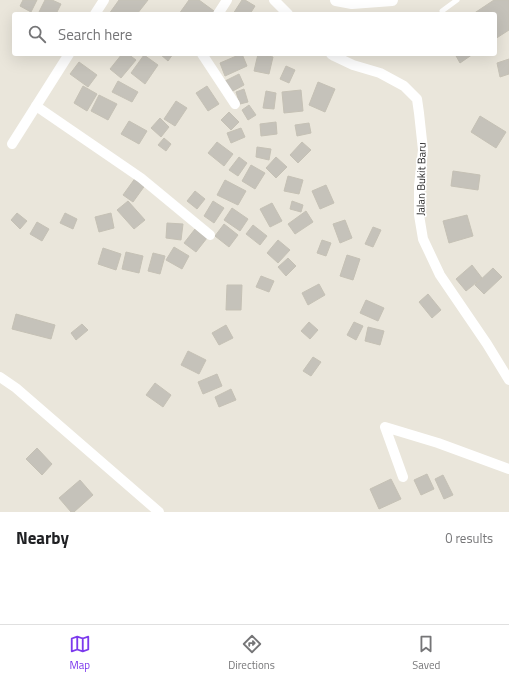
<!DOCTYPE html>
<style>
body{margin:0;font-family:"Titillium Web",sans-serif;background:#f6f6f6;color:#202124}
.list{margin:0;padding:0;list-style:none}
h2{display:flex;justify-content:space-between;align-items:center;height:52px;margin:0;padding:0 16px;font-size:17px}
h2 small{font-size:13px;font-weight:400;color:#757577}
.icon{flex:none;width:22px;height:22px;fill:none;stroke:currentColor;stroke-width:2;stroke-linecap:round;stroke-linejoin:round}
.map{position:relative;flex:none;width:509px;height:512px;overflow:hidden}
.search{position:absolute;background:#fff;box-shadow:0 4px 16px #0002;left:12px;right:12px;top:12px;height:44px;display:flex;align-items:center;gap:10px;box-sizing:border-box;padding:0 14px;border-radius:4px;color:#757577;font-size:15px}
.sheet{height:112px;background:#fff}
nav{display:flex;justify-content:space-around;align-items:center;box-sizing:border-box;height:56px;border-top:1px solid #e0e0e0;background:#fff;font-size:11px;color:#757577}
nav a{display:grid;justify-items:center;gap:2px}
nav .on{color:#7c3aed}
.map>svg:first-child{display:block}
.building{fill:#c5c2ba;stroke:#c5c1b5}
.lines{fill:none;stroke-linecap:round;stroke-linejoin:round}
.service{stroke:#fff;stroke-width:5}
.minor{stroke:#fff;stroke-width:10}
.tertiary{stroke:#fff;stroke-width:12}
.labels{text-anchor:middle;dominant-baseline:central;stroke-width:3.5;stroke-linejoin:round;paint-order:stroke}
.street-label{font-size:11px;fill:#282828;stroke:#fff}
</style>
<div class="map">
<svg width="509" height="512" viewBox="0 0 509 512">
<rect width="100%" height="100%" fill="#eae6db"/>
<g class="building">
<polygon points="23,0 37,0 31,12 20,6"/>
<polygon points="45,0 52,0 61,4 56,14 38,14"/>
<polygon points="119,0 148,0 137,14 109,14"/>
<polygon points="189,0 199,0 214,11 212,14 179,14"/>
<polygon points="242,0 245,0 255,6 250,14 233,14"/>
<polygon points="494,0 509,0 509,30 495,39 495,14 473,14"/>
<polygon points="122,54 128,54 136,60 121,78 110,69"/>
<polygon points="160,54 173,54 168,61"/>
<polygon points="241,54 242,54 247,66 225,76 220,63"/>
<polygon points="258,54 273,57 269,74 254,71"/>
<polygon points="455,54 473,54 460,63"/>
<polygon points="144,55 158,65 145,84 131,73"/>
<polygon points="509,59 509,74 500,77 497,63"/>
<polygon points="79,62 97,75 88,87 70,74"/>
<polygon points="286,66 295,70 289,83 280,79"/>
<polygon points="239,74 244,85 231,92 225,81"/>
<polygon points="118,81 138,92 132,102 112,92"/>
<polygon points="318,82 335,89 325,112 309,105"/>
<polygon points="83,86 97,94 87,111 74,103"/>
<polygon points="207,86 219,104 208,111 196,93"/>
<polygon points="244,89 248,102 240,104 236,92"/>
<polygon points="301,90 303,111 284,113 282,92"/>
<polygon points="266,91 276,93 274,109 263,108"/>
<polygon points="99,95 117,104 108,120 91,111"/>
<polygon points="176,101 187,108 175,126 164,119"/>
<polygon points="249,105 256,115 248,120 242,110"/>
<polygon points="229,112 239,122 231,130 221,120"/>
<polygon points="480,116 506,132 496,148 471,132"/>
<polygon points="160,118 169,127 161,137 151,128"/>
<polygon points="129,121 147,131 139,144 121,134"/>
<polygon points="276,122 277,134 261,136 260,124"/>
<polygon points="309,123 311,133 297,136 295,125"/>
<polygon points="241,128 245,137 231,143 227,133"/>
<polygon points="164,138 171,144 166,151 158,145"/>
<polygon points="217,142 233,154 224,166 208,153"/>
<polygon points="302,142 311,150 298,163 290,155"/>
<polygon points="257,147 271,149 269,160 256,157"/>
<polygon points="239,157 247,163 238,176 229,170"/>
<polygon points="276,157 287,167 276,178 266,168"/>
<polygon points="251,165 265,173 255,189 242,181"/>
<polygon points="453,171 480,175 478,190 451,186"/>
<polygon points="288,176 303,180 299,194 284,191"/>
<polygon points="136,177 146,184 133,202 123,195"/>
<polygon points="225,180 246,191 238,205 217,195"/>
<polygon points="326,185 334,203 320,209 312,191"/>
<polygon points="195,191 205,199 197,209 187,201"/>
<polygon points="128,201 145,220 134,229 117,210"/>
<polygon points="213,201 224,208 214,223 204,216"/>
<polygon points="292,201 303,205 301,212 290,209"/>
<polygon points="272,203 282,221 270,227 260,209"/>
<polygon points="232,208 248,219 240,231 224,220"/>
<polygon points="306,211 313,222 295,234 288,224"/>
<polygon points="17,213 27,221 20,229 11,220"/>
<polygon points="65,213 77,219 73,229 60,223"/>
<polygon points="111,213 114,228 99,232 95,217"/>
<polygon points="467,215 473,236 449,243 443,221"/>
<polygon points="345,220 352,238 340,243 333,224"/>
<polygon points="37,222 49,229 42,241 30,234"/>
<polygon points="167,223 183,224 181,240 166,238"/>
<polygon points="224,224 238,235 229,247 215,236"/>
<polygon points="253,225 267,236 260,245 246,234"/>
<polygon points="373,227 381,230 373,247 365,244"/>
<polygon points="195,229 207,238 196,252 184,243"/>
<polygon points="278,240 290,250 278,263 267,253"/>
<polygon points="322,240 331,243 326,256 317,253"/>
<polygon points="174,247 189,256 182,269 166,260"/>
<polygon points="103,248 121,254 116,270 98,264"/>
<polygon points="126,252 143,256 139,273 122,269"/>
<polygon points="153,253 165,256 160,274 148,271"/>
<polygon points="347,255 360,259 353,280 340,276"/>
<polygon points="288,258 296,266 286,276 278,267"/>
<polygon points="472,265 482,278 466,291 456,279"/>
<polygon points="493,268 502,277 484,294 475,285"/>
<polygon points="261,276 274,281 269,292 256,287"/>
<polygon points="319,284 325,295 308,305 302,293"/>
<polygon points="227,285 242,285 241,310 226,310"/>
<polygon points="428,294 441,310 432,318 419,302"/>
<polygon points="366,300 384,308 378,321 360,313"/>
<polygon points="16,314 55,325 51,339 12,329"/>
<polygon points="309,322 318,330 310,339 301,331"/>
<polygon points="354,322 363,326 356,340 347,335"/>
<polygon points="82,324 88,330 76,340 71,333"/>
<polygon points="226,325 233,338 219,345 212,333"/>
<polygon points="368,327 384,331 380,345 365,341"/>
<polygon points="188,351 206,360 199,374 181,365"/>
<polygon points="313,357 321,362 311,376 303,371"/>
<polygon points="217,374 222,386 203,394 198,382"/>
<polygon points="155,383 171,395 163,407 146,395"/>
<polygon points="231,389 236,400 219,407 215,397"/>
<polygon points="37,448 52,464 42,475 26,459"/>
<polygon points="427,474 434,489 421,495 414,480"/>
<polygon points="443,475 453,495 444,499 435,479"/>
<polygon points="391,479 401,499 379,509 370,489"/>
<polygon points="80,480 93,495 74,512 71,512 59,498"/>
</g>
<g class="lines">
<polyline class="service" points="442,11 457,0"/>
<g class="minor">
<polyline points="274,0 288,14"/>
<polyline points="95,14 104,0"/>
<polyline points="218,14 227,0"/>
<polyline points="202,54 235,104"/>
<polyline points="331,54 334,56 353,65 380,73 404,86 417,99 419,113 423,150 419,186 419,215 423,239 440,275 487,344 509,380"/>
<polyline points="36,106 141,178 210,235"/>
<polyline points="12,144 69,54"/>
<polyline points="0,377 16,388 159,512"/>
<polyline points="403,477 385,427 438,443 509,469"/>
</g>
<polyline class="tertiary" points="336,0 352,3 392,0"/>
</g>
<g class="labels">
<g class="street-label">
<text transform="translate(421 179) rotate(-89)">Jalan Bukit Baru</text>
</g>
</g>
</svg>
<div class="search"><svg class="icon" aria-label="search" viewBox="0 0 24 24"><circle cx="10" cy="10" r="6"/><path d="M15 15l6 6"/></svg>Search here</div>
</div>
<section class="sheet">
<h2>Nearby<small>0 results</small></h2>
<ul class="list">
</ul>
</section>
<nav>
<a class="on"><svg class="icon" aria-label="map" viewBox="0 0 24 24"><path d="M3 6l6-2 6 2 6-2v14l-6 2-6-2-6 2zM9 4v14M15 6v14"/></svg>Map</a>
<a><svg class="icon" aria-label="directions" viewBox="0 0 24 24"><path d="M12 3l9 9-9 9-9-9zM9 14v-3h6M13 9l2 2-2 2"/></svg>Directions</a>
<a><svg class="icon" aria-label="saved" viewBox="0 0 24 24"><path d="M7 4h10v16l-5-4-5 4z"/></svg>Saved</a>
</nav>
